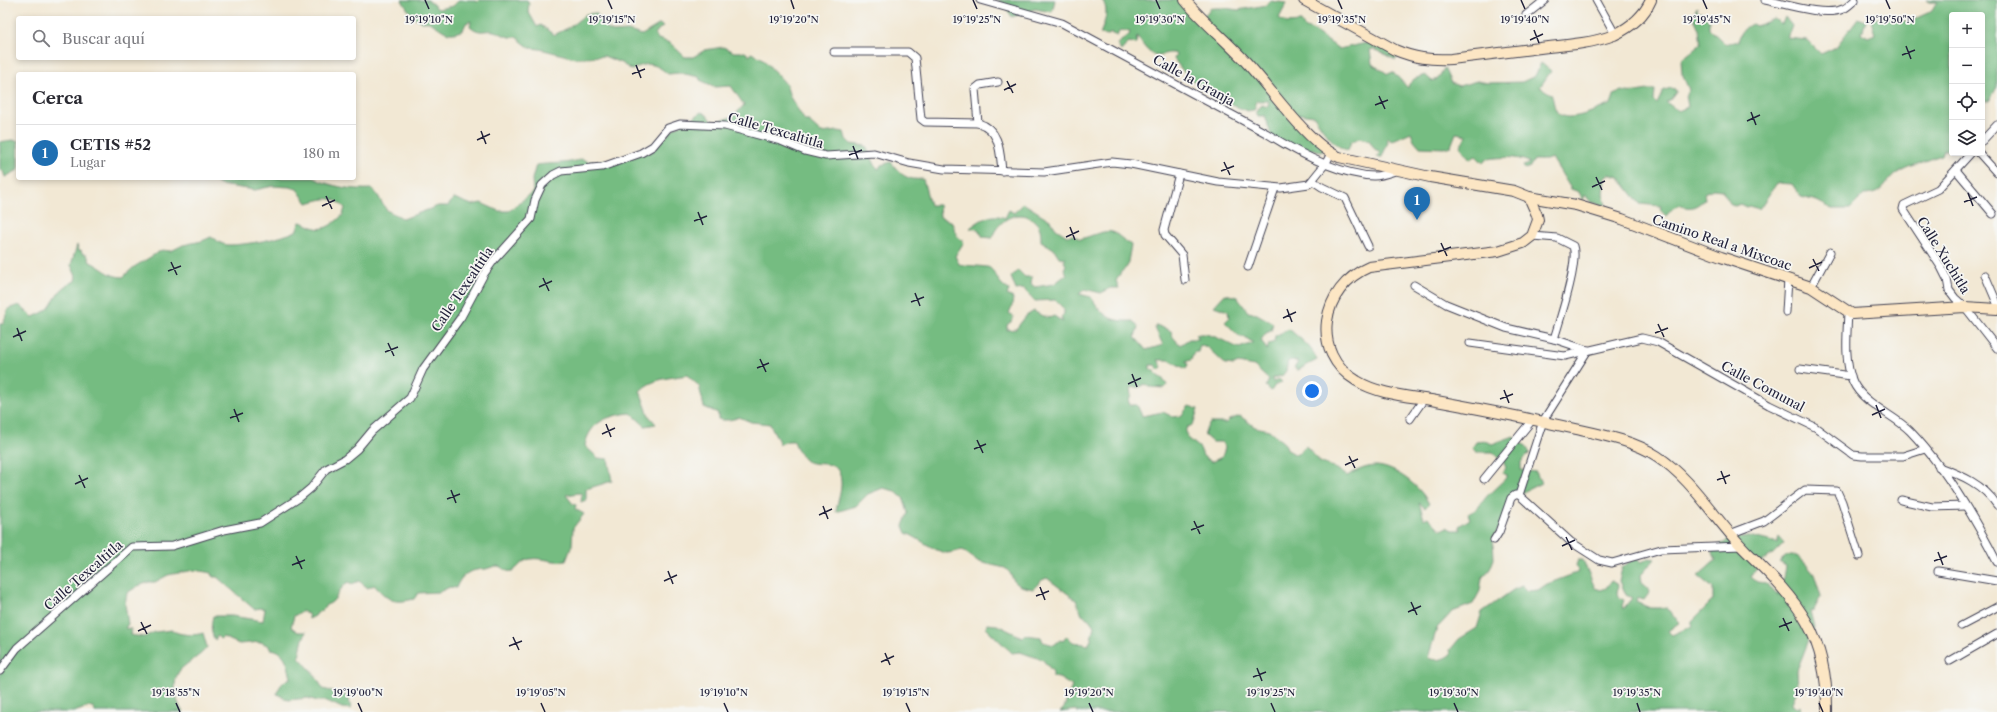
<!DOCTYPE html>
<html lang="es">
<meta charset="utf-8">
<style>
body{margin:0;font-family:"Libre Caslon Text",serif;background:#f7f7f7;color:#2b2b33}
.controls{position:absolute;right:12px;top:12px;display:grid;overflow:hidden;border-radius:4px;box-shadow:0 2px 6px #0003}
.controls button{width:36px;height:36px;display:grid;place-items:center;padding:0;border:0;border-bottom:1px solid #e1e1e2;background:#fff;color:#2b2b33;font:20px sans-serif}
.you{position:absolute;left:1312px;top:391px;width:14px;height:14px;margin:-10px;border:3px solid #fff;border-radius:50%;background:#1a73e8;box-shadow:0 0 0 6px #1a73e833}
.badge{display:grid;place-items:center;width:26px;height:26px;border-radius:50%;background:#1f6fb2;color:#fff;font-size:13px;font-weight:700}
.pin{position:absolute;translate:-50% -33px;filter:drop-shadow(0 1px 2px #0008)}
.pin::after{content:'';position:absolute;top:21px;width:14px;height:12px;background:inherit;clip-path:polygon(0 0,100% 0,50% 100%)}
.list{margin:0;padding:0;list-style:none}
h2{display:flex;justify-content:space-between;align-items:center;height:52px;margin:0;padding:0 16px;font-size:17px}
h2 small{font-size:13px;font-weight:400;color:#7c7c81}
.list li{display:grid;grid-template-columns:26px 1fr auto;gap:12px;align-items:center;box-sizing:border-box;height:56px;padding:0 16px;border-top:1px solid #e1e1e2}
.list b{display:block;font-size:15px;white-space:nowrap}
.list p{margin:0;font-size:13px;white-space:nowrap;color:#7c7c81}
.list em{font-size:13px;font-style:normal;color:#7c7c81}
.icon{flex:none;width:22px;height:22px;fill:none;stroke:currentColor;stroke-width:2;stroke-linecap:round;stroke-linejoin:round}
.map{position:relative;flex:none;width:1997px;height:712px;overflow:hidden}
.search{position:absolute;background:#fff;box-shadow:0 2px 6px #0003;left:16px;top:16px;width:340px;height:44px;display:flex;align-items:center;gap:10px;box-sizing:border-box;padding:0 14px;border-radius:4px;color:#7c7c81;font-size:15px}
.panel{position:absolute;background:#fff;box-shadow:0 2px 6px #0003;left:16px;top:72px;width:340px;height:108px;border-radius:4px}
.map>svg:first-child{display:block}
.forest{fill:#74bc81;stroke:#4b6f5e}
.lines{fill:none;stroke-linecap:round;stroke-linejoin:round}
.street-casing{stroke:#414052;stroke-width:9}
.secondary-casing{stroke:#414052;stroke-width:12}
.street{stroke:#fff;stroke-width:7}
.secondary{stroke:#fce6c4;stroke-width:10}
.ticks{fill:none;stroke:#22223b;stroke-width:1.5}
.labels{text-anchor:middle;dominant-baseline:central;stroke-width:3.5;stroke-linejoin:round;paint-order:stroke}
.street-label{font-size:13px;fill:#22223b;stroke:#f6f6f2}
.ticks-label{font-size:10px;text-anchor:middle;fill:#22223b;stroke:#f6f6f2;stroke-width:3.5;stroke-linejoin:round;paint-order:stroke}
</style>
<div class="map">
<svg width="1997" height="712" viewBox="0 0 1997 712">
<rect width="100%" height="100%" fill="#f6f6f2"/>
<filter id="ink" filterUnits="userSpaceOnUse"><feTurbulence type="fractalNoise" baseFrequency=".025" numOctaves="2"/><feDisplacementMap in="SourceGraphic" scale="8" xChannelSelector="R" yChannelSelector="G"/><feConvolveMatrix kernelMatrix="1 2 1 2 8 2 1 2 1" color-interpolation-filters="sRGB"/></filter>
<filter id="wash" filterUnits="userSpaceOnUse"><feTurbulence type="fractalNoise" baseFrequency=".012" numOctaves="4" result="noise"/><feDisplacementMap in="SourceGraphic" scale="16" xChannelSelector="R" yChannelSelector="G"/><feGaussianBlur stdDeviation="0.9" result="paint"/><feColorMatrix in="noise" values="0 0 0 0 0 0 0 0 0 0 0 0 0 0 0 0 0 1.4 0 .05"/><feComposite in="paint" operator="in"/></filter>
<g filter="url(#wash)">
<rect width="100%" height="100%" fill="#f2e8d4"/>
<g class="forest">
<path d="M402,0H428L438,9L453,6L459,0H473L477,2L479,0H527L529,3L528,11L537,27L541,25L554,35L570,27L586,14L596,13L607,29L613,32L628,31L642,35L660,24L663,27L659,29L655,34L658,39L670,43L685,57H693L705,50L723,47L734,52H745L750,56L751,53L762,58L786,84L790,97L805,121H810V123L821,133L838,131L844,132L846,139L851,144L866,146L876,167L879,169L881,165L891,162C900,174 907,181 923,179L930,205H939L940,217L952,222L957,236L964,242L955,256L959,264C965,266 988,266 990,268C998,275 997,283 1009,290L1007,295L1013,298L1012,306L1009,313L1013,316V320L1007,325V330L1016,329L1026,316L1034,311C1040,315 1048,320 1054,316L1063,322L1061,317L1064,314V309L1055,300L1034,301L1024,289L1016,290L1011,277L1018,270L1025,277H1032L1031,284L1035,287L1054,284L1067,274L1064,269L1066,265L1064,261L1066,258L1059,257L1054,249L1041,241C1041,236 1041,229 1038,225C1024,205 998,218 992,238L983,237L978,229L970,228C980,220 992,212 1005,218L1009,210L1014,213L1023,203L1050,220L1056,229L1067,236L1073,235L1080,239C1090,237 1106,228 1115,233C1120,237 1125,241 1131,245L1127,267L1121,272L1116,281L1119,288H1111L1101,293L1085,289L1079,294L1091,297C1103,316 1110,322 1133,321L1138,327L1135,337L1146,350L1163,345L1155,328L1156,325L1171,331L1173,337L1180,345L1189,339H1199L1196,335C1208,330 1228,344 1239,348L1253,343L1245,337H1240L1225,322L1229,318L1228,311L1214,306L1225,294L1237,297L1248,312L1257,314L1273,323L1271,331L1266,333L1261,340L1267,350L1269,344L1274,342L1275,336L1289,329C1299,338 1312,346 1317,360L1298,370L1294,368L1298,362L1292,360L1288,361L1286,371L1281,377L1279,376L1272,379L1273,382L1279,379L1282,382L1276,384L1271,391L1266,386L1269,380L1254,366L1238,363L1234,365L1225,364L1208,348L1200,345L1198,352H1194L1191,360L1185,362L1188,364L1186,369L1169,360H1158L1162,367L1159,370L1155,365H1150V369L1153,370L1159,377L1162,378L1167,385L1165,388L1149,387L1144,384L1140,387L1130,388L1131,396L1128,400L1130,405H1137L1142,416L1163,412L1173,417L1181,416L1189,406L1198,409L1193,425L1187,427L1185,432L1188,438L1200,448L1203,456L1211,462L1222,457L1225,448L1222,442H1212L1204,435L1206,429L1210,423H1226L1229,420L1240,416L1255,427L1269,430L1285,444L1288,450L1296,455L1306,446L1320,462L1337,469L1347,476C1356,471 1366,466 1376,466C1396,467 1421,487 1429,504L1425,508L1419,503L1424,519L1428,517L1441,530L1447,527L1452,530H1461L1459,526L1470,519L1468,514L1477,509L1487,496L1505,479L1507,475L1502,473L1506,468L1504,463L1493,452H1476L1472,448L1476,442L1486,441L1492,444L1514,436L1517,442L1525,445L1530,453L1521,462V470L1536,472L1541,483L1511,498L1505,520L1506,523L1503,524L1493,537L1494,559L1490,569L1482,578L1480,591L1473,604L1452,612L1437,628L1428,658C1437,661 1443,660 1451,654L1450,650L1459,639L1477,628L1482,612L1513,590L1522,586L1527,591L1538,590L1547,584L1579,572L1576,565L1578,560H1583L1595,588L1601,590L1606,588L1611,581L1618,585L1617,594L1619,598L1624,600L1622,606L1623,609L1632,598L1626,595L1621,583L1619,582L1622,568L1634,558L1642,562L1649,558L1655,559L1641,575L1642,583L1648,588L1650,592L1644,600L1637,598L1636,602L1650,608H1667L1673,616L1680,622L1668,631L1672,635L1692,626V621L1713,600V588L1698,576L1716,560L1713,553L1714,547L1724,543L1732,536L1735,538L1749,536L1777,543L1779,537L1784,543L1773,554L1761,562L1751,577L1757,582L1766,583L1778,596V585L1784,578L1786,566L1779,562L1787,556H1797L1805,563L1814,574L1821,596L1814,610L1810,611L1814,627L1797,670L1798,688L1791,705L1797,708L1800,706L1801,712H1077L1076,710L1060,712L1064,708L1072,686L1059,678L1053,677V672L1043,660L1020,652L1012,653L986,628L987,624L997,625L1022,637L1026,635L1041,637L1043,642L1054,645L1060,640L1063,641L1067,636L1073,642L1088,645L1091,640L1094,626L1089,619L1082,615L1076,600L1047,578L1042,580L1033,589L1020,586L1014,581L1010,573L1005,568L979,562L962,550C958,551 951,553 946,553C934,551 919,538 906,533L903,526L908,513L904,499L895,491L883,488L868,494L856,506L836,512C837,503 842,491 841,481C839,455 816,469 805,460C800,455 796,447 794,441H788L780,444L770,424L751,422L739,417C733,420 724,421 718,419V413L704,407L699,386L687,375C671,378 652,378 640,391L649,416L656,424L645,426L631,413C609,415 589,422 585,446L598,458L608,459L612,481L586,489V500L581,502L582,494L579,493L566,495L573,504L576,505L575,509L584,514L573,528L572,545L566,561C553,563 542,557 530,559C522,560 518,569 512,571C506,573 503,567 498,566C493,566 490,568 486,569C470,570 462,573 456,588L450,587L439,592L418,593L414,599C393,604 389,601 374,585L368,588L359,581L352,584L348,582C338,588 338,602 326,605L322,611L318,612L315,616L309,619L308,614L302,611L294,616L291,627L298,632H306L302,642L299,657L315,675L323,689L343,694L349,699L351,709L342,708L327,701H317L308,698L288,700L277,694C279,686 283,681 291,678C288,665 286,650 270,649L269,646L261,642L239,644L223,637L220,639L217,636L215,640C210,632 211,625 213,616H232L263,621L265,609L262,608L254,609L217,577H213L212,573L194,570L168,575L155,582H149L138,586L127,593L125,604L128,624L125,628L131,629L130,635L144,637L155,632L172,630C177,635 197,636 203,633L207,647C200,657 189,661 181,669C171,679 175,701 183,712H95L93,707H88L74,712H0V324H3L8,309L19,305L33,317C39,314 48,311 51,305C59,293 60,288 75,281L76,276L71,265L77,245L79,251L81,250L82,253L87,255L90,262C102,267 109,277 123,277L134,267L162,250L171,251L183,245L202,241L211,237C216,240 222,245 228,245C246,245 280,239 296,231L300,222C306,223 309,226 315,228C326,231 335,222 343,215L345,208C331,194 325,199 307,203L297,189L290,187L273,186L255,190L220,185L211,179L205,178H314C331,187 354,190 372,189C380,195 381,205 388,211C393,214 399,215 403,219L438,206H448L454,198L472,205L481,203L499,211H509L533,192L532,179L536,165C550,163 570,164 582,159L589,162L604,160L615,163L631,156L651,152L674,128L691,120L701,112L706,114L713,123L734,116L744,105L731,86L715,87L700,80L699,77L680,73L668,74C655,63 647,61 632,70L621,63L604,56L575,58L540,49L530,48L516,37C505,38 504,34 494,31C485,29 480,35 470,26L471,21L466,23L463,30C446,38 444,29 429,22C427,21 422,23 420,21C413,17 406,8 402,0Z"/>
<polygon points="997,0 1055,0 1052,12 1035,9 1012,17 1003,3"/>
<path d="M1102,0H1189L1196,16L1206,15L1211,8H1225L1238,10L1267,5L1270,1L1287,3L1279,18L1287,23L1301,22L1304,27L1314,31L1339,49L1371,42L1397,54L1396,60C1388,57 1381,51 1373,49L1370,50L1372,64L1388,74L1393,72L1408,88L1409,84L1414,79L1425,75L1432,81L1438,79L1444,68L1451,83L1459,86L1477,81L1488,83L1522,82L1535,76L1541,63L1551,71L1540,87L1551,94C1554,100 1553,106 1557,112C1566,125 1599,109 1611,104L1615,93L1622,91C1633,95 1643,89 1655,90L1654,101L1657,104L1663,91L1670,88L1677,91L1670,100L1666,102L1678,111L1688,107L1686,94L1689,90L1682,74L1681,60L1701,44L1699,29L1693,16L1697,7V12L1704,13L1709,21V28L1725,44L1738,41C1741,33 1743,28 1752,24L1756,26L1774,19L1782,24L1785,17L1792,26L1787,38L1807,40L1821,54L1836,47L1858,18L1866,21L1862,33L1868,37L1875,34L1870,17L1884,20L1891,17L1908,22L1932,11L1937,2H1930L1927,0H1997V87L1989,101H1982V15H1952V144L1950,145L1949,150H1943L1941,155C1927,161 1912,165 1899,172C1884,180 1888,194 1864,195L1850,209H1832L1817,201L1801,197L1792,184L1777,183L1759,209L1749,206L1746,207L1740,204L1735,206L1731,205L1722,190L1713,189L1704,193L1705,199C1696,207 1691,210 1679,205L1673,208L1666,216L1660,210L1661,206L1640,204L1619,177L1609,174L1605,178L1603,193L1606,206L1591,202L1585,195L1583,200L1579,192L1571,189L1552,158L1546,160H1534L1529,168L1525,169L1523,166L1529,164V162C1515,156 1502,157 1487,159L1483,163L1476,156L1470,159L1460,146L1467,135L1456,133L1451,146L1444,148L1420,147L1414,140L1411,132L1391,141L1387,137L1388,142L1382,157H1377L1380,152L1376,151L1369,140L1359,138L1351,142L1348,150C1334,148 1321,127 1314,116L1300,114L1296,126L1328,147L1321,152L1313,149L1305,151L1296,147L1279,146L1272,138L1265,116H1258L1256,111L1262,105L1268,107L1269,101H1257L1254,110L1247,111C1239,107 1236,107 1229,104C1225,102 1222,97 1217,94C1193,82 1190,81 1174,59L1176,54C1168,51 1165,55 1157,55C1148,55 1141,42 1137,36L1136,44L1129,42L1121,51L1117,44L1129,35L1130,32L1120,30L1117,36L1110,33L1109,35L1100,34C1104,24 1110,10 1102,0Z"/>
<polygon points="12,140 18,141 18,170 5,177 3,171 0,170 0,142"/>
</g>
</g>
<g filter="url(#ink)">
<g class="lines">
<defs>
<g id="street">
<path d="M980,0L1062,23L1266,133C1295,151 1340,175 1374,176C1382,176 1389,173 1395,171"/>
<polyline points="1596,0 1615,34"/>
<path d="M1765,0C1785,4 1824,17 1843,9C1847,8 1851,3 1855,0"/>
<polyline points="1526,15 1545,0"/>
<path d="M834,52H908L915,58L921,119L925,122L978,123C1000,129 1000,152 1002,171"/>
<polyline points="978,123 975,89 980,85 998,82"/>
<polyline points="1982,141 1997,125"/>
<polyline points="1971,153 1938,189 1904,205 1903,209 1941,267 1947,279 1949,290 1955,298 1965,307 1997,348"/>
<polyline points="1979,153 1997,173"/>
<polyline points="1956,170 1993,214"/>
<polyline points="1179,174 1164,230 1165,235 1182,255 1185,280"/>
<polyline points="1313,181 1322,187 1345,198 1368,246"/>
<path d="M1532,236L1557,238L1573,246C1579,263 1560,319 1554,339"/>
<polyline points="1248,267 1275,188"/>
<polyline points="1985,275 1997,303"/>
<polyline points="1414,285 1446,304 1506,328 1554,339 1587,350"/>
<polyline points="1811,287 1830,252"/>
<polyline points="1786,312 1788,279"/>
<path d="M1848,313C1847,333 1844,363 1853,382C1863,404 1893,414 1910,431C1943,465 1975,519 1997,562"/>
<polyline points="1470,343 1565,356 1642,338 1658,342 1769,405 1815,427 1853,455 1862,456 1903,456 1925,449"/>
<polyline points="1800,369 1851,376"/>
<polyline points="1410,419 1424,399"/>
<path d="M1939,467C1961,475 1983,484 1997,505"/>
<polyline points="1484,479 1533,419"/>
<polyline points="1519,495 1543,421 1588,350"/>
<polyline points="1901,500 1932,507 1965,506"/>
<polyline points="1731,536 1735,532 1764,521 1805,490 1837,491 1842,502 1859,556"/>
<polyline points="1494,540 1499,532 1511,498 1515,495 1519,495 1571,542 1599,560 1612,563 1661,549 1742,546"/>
<polyline points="1938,571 1997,581"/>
<polyline points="1961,626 1997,607"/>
<polyline points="1950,661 1997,634"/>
<polyline points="0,671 17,648 132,547 172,546 224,530 260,523 299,498 311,488 326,469 345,459 357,449 372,431 410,398 423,369 461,317 484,274 494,260 531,219 535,200 542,185 553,175 561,171 602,167 641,153 653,146 668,128 680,124 725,126 781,141 805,151 826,156 874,153 909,163 944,169 1044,172 1112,162 1131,164 1218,182 1281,188 1309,184 1326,163 1331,153"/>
</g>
<g id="secondary">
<path d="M1185,0C1203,22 1226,40 1245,61C1270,87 1307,143 1339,157L1430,177L1514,191L1529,197L1576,205L1622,219L1721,257L1811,287L1852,314L1965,307L1997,309"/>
<path d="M1304,0L1395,50C1414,58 1430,60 1451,59C1483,55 1515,51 1548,47C1569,45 1593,43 1614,35C1629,28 1644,16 1651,0"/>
<path d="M1529,197L1537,215L1538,220L1532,236L1523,243L1498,251L1369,267C1321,287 1309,353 1357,381C1378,394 1407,396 1431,400C1480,409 1528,418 1576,429C1603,435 1634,441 1657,456C1694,480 1716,522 1747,552C1799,602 1828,636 1827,712"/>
</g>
</defs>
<use href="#street" class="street-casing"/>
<use href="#secondary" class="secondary-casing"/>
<use href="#street" class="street"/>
<use href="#secondary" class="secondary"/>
</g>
</g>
<path class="ticks" d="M425,0L429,9M608,0L612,9M791,0L794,9M973,0L977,9M1156,0L1160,9M1338,0L1342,9M1521,0L1525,9M1703,0L1707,9M1886,0L1890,9M1534,30L1539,43M1530,40L1543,34M1906,46L1911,59M1902,55L1915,50M636,65L641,78M632,74L645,69M1007,81L1013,93M1004,90L1016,84M1379,96L1385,109M1375,105L1388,100M1751,112L1756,125M1747,121L1760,115M481,131L486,144M477,140L490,134M853,146L858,159M849,155L862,150M1224,162L1230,175M1221,171L1234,166M1596,177L1602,190M1592,187L1605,181M1968,193L1973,206M326,196L332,209M1964,202L1977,197M322,206L335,200M698,212L703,225M694,221L707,216M1070,227L1075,240M1066,237L1079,231M1441,243L1447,256M1438,252L1451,247M1813,259L1819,271M171,262L177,275M1809,268L1822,262M168,271L181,266M543,278L549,291M539,287L552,281M915,293L920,306M911,302L924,297M1287,309L1292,322M1283,318L1296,312M1658,324L1664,337M17,328L22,341M1655,333L1668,328M13,337L26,331M388,343L394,356M385,352L398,347M760,359L766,372M757,368L769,363M1132,374L1137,387M1128,384L1141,378M1504,390L1509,403M1500,399L1513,394M1876,405L1881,418M234,409L239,422M1872,415L1885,409M230,418L243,413M606,424L611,437M602,434L615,428M977,440L983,453M974,449L986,444M1349,456L1355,468M1345,465L1358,459M1721,471L1726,484M79,475L85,488M1717,480L1730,475M75,484L88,478M451,490L456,503M447,499L460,494M823,506L828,519M819,515L832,509M1194,521L1200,534M1191,530L1204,525M1566,537L1572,550M1562,546L1575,540M1938,552L1943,565M296,556L302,569M1934,561L1947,556M292,565L305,560M668,571L673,584M664,581L677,575M1040,587L1045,600M1036,596L1049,591M1411,602L1417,615M1408,612L1421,606M1783,618L1789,631M141,622L147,634M1779,627L1792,622M138,631L151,625M513,637L519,650M509,646L522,641M885,653L890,665M881,662L894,656M1257,668L1262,681M1253,677L1266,672M176,703L180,712M358,703L362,712M541,703L545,712M724,703L728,712M906,703L910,712M1089,703L1093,712M1271,703L1275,712M1454,703L1458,712M1637,703L1640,712M1819,703L1823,712"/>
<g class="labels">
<g class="street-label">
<text transform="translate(1194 80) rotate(29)">Calle la Granja</text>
<text transform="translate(776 130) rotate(16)">Calle Texcaltitla</text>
<text transform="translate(1722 242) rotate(19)">Camino Real a Mixcoac</text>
<text transform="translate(1944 255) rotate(58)">Calle Xuchitla</text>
<text transform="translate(462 289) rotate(-56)">Calle Texcaltitla</text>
<text transform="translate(1763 386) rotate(28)">Calle Comunal</text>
<text transform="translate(83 575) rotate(-41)">Calle Texcaltitla</text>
</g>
</g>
<g class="ticks-label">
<text x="794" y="23">19°19'20"N</text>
<text x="977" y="23">19°19'25"N</text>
<text x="1525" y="23">19°19'40"N</text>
<text x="1707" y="23">19°19'45"N</text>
<text x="1890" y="23">19°19'50"N</text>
<text x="429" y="23">19°19'10"N</text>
<text x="612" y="23">19°19'15"N</text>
<text x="1160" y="23">19°19'30"N</text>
<text x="1342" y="23">19°19'35"N</text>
<text x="176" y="696">19°18'55"N</text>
<text x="358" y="696">19°19'00"N</text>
<text x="541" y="696">19°19'05"N</text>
<text x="724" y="696">19°19'10"N</text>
<text x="906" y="696">19°19'15"N</text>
<text x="1089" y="696">19°19'20"N</text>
<text x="1271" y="696">19°19'25"N</text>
<text x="1454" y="696">19°19'30"N</text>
<text x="1637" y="696">19°19'35"N</text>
<text x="1819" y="696">19°19'40"N</text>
</g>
</svg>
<div class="controls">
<button>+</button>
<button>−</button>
<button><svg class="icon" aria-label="locate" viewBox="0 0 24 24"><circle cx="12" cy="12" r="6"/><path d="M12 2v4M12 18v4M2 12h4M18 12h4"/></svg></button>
<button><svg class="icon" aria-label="layers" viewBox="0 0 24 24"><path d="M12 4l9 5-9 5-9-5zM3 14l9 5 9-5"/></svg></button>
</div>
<div class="you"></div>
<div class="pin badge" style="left:1417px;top:220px">1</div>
<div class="search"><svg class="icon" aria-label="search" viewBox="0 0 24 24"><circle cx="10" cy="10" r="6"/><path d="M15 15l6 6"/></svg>Buscar aquí</div>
<section class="panel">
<h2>Cerca<small></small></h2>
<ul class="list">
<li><span class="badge">1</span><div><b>CETIS #52</b><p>Lugar</p></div><em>180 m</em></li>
</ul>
</section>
</div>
